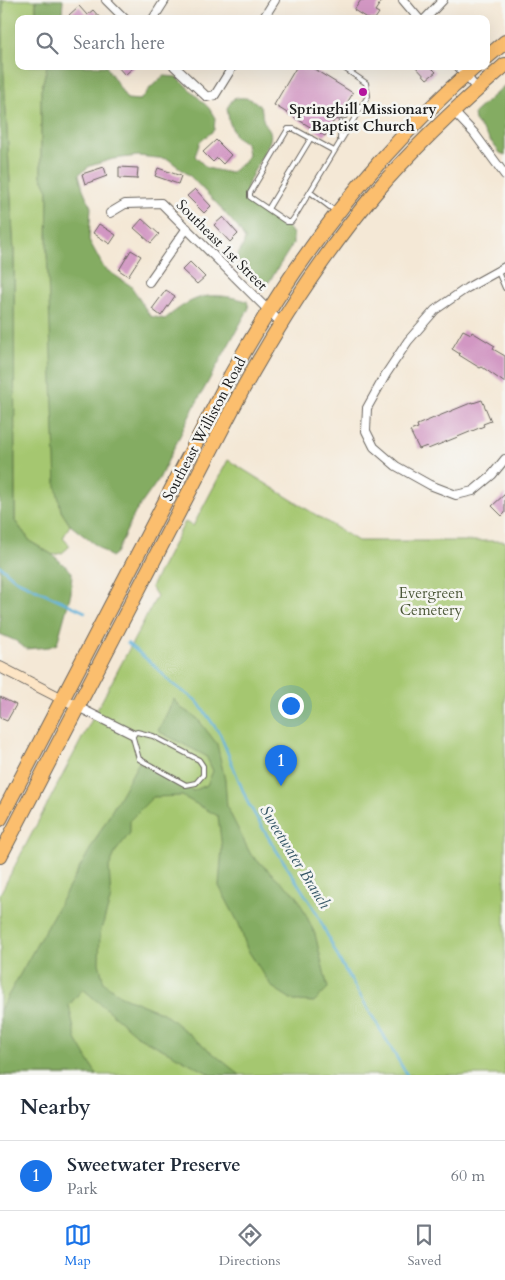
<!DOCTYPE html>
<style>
body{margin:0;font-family:Cardo,serif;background:#f2f2f3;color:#1f2937}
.you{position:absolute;left:290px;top:705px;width:18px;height:18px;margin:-12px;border:4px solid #fff;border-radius:50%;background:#1a73e8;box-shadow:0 0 0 8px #1a73e833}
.badge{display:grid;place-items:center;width:32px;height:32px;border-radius:50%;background:#1a73e8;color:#fff;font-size:16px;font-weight:700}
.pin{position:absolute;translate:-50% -41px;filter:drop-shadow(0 1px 2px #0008)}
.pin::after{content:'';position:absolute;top:26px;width:18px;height:15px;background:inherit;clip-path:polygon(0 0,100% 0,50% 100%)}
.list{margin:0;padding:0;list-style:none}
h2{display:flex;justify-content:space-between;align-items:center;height:65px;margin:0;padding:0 20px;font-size:21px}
h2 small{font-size:16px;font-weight:400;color:#747a83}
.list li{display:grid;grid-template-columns:32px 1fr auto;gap:15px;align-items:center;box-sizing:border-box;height:70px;padding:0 20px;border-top:1px solid #e0e1e3}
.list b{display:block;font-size:19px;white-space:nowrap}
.list p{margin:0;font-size:16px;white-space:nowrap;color:#747a83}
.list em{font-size:16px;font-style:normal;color:#747a83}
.icon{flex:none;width:28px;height:28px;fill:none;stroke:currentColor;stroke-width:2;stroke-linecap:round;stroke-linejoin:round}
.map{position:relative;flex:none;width:505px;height:1075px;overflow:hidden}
.search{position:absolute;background:#fff;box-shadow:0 5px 20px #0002;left:15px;right:15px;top:15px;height:55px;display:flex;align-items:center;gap:12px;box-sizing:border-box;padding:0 18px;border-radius:10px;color:#747a83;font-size:19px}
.sheet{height:135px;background:#fff}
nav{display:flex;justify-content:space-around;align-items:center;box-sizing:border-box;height:70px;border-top:1px solid #e0e1e3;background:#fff;font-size:14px;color:#747a83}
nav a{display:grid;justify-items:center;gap:2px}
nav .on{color:#1a73e8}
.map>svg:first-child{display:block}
.green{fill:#a5c770;stroke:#607246}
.forest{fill:#84ac62;stroke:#50643f}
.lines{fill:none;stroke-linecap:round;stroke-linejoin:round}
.stream{stroke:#5db0d8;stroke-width:2.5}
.building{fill:#d297c3}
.lane-casing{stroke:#68635d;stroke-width:6}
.street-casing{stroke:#68635d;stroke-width:10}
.secondary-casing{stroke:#68635d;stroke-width:12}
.highway-casing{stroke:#68635d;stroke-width:16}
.lane{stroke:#fff;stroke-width:4}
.street{stroke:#fff;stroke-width:8}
.secondary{stroke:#fde5c5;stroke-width:10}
.highway{stroke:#fbbe6e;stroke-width:14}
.poi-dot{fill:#b5179e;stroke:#f6f6f2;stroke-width:2}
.labels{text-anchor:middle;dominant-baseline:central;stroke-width:5;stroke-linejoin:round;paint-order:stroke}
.poi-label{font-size:15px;font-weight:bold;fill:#1c1c1c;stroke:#f6f6f2}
.street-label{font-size:15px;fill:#1c1c1c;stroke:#f6f6f2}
.park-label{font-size:15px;fill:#4c5839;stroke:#f6f6f2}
.water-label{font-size:16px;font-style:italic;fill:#365767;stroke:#f6f6f2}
</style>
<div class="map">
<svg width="505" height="1075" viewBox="0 0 505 1075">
<rect width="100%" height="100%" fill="#f6f6f2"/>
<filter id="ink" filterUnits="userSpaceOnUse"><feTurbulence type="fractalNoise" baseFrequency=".02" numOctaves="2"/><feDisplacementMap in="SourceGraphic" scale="10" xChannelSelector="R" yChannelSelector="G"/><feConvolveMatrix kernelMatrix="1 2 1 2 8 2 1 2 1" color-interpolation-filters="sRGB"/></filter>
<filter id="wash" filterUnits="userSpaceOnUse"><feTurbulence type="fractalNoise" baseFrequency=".0096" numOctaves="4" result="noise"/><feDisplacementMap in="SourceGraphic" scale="20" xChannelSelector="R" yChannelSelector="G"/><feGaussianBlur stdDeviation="1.12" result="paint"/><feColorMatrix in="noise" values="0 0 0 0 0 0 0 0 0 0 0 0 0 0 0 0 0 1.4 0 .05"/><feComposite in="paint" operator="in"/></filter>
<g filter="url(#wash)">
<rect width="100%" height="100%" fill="#f4e8d6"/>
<g class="green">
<polygon points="3,0 36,0 36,19 19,19 19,66 47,66 41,91 41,176 48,189 47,252 61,511 70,525 63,538 70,546 62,553 53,555 31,542 15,521 14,252 3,60"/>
<polygon points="228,460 358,541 505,541 505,1075 0,1075 0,894 157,596 151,587 185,522 193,526"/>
</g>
<g class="forest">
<polygon points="0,0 3,0 3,60 14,252 15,521 31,542 53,555 72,572 71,593 57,644 49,647 26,649 16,641 0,634"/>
<polygon points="36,0 63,0 62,14 64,19 36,19"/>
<path d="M47,66H106L127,99L140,100L151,87L164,76L177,77L209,108L215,118L214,130L200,142L195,156L207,168L230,173L244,162L248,155L246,143L235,136L229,121L227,108L233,99C244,96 257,98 262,111C262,114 262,116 263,119C265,127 273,128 270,140C263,160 244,179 246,201L288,227L293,234V244L269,282C253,287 246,271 237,259C238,251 244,247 245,239L238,228L218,205L190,176L168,159L138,156L113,159L90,166L79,174L83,189L91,207L89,240L104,268L131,286L150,316L165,319C195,294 210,291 247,301L249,308L193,409L159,479L135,513L116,553L111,557L70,525L61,511L56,486L47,249L48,190L41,176V91Z"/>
<polygon points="505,85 505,155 500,153 475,121 474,113"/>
<polygon points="174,699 181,708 197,718 217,744 225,780 227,807 251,855 297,896 315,934 328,988 314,1002 294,1001 272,987 247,949 239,924 219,886 222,848 218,816 182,796 153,797 130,820 130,833 116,851 109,867 111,898 100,933 99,963 104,983 121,996 163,1013 240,1075 212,1075 139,1037 83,989 69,1005 76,1039 97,1075 0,1075 0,1010 139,762 193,791 207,785 213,771 206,756 158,731"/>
</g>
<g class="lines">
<g class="stream">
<polyline points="0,566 16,580 85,612"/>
<polyline points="127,643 155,666 171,683 197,701 220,734 248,803 271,842 315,910 341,963 407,1075"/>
</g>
</g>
<g id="blocks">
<g class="building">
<polygon points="361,0 382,0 375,11 379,13 375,19 368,19 354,10"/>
<polygon points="79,6 87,15 93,10 101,19 73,19 69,15"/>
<polygon points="117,66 135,66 125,75"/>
<polygon points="297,66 309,66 353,93 341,113 342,119 338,120 335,119 325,136 274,105"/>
<polygon points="415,66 430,66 436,72 427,79"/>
<polygon points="216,140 231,155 223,164 217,158 213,162 203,152"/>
<polygon points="104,167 107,176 85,184 82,174"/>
<polygon points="119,167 138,168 137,179 119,178"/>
<polygon points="158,168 181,176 178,184 155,176"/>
<polygon points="195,189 211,206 204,213 187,196"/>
<polygon points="223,217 238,234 230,242 214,225"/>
<polygon points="142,219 159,234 151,243 134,228"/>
<polygon points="99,224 116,235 110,244 93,233"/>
<polygon points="131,250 141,256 128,276 119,270"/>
<polygon points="190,262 205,277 197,284 182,270"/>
<polygon points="166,290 175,296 161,316 152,309"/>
<polygon points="463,330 471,334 472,332 495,346 493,349 505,356 505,383 482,367 480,368 459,355 460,354 452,349"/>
<polygon points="482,400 491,421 483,424 484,426 460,436 428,449 427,446 419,449 410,431 418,428 417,425 473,402 473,403"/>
<polygon points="505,494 505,513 502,516 492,506"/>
<polygon points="0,697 16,705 7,721 0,718"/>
</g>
</g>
</g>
<g filter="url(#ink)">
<use href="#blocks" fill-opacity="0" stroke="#68635d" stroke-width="1"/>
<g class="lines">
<defs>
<g id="lane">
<polyline points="345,116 347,113 360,106"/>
<polyline points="340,139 341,122"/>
<polyline points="334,151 294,129 288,129 250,193 250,197 287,222 291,222 294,218 368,96 366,83 341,66"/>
<polyline points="310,192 335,211"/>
<polyline points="268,209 311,138"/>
<polyline points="498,272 505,288"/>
<polygon points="137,732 153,736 199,760 203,766 203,775 196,783 186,785 139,759 132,734"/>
</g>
<g id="street">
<polyline points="106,0 125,19"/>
<polyline points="403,0 419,19"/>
<polyline points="153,19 165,0"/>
<polyline points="263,19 275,0"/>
<polyline points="425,19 443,0"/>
<polyline points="174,66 207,97 215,95 233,66"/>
<polyline points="458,66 477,89"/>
<polyline points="453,111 474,133 505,175"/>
<polyline points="110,213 125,204 161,203 281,323"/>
<polyline points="505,267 467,288 435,310 408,341 386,374 367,408 366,431 374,447 396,466 430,485 456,495 473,491 492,475 505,459"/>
<polyline points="149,282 187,228"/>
<polyline points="78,707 132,734"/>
</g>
<polyline id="secondary" points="0,667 78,707"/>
<g id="highway">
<polyline points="486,58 505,42"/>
<path d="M0,819L231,375C295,259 376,153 476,66"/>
<path d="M0,856L240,394C279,323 323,255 375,193C415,146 459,105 505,65"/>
</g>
</defs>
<use href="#lane" class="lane-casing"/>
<use href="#street" class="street-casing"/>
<use href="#secondary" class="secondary-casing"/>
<use href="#highway" class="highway-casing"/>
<use href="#lane" class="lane"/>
<use href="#street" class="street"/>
<use href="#secondary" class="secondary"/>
<use href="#highway" class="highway"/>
</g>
</g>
<circle class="poi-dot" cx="363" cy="92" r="5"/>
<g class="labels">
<g class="poi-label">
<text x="363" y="109">Springhill Missionary<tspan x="363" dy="17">Baptist Church</tspan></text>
</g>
<g class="street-label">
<text transform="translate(222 245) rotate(45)">Southeast 1st Street</text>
<text transform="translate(204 429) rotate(-62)">Southeast Williston Road</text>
</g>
<g class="park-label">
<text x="431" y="593">Evergreen<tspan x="431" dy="17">Cemetery</tspan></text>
</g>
<g class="water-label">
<text transform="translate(295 857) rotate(58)">Sweetwater Branch</text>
</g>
</g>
</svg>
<div class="you"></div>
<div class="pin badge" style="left:281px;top:786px">1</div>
<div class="search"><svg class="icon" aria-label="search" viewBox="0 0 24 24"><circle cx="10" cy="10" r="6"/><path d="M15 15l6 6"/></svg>Search here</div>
</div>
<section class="sheet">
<h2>Nearby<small></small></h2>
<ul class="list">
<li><span class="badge">1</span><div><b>Sweetwater Preserve</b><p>Park</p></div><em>60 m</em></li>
</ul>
</section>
<nav>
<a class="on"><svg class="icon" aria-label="map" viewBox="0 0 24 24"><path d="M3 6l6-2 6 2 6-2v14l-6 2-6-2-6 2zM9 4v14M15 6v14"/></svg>Map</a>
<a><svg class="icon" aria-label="directions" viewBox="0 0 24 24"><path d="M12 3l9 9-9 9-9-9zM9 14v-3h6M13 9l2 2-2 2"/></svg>Directions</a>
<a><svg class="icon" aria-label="saved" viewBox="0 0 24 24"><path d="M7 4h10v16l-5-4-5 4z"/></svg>Saved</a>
</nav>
